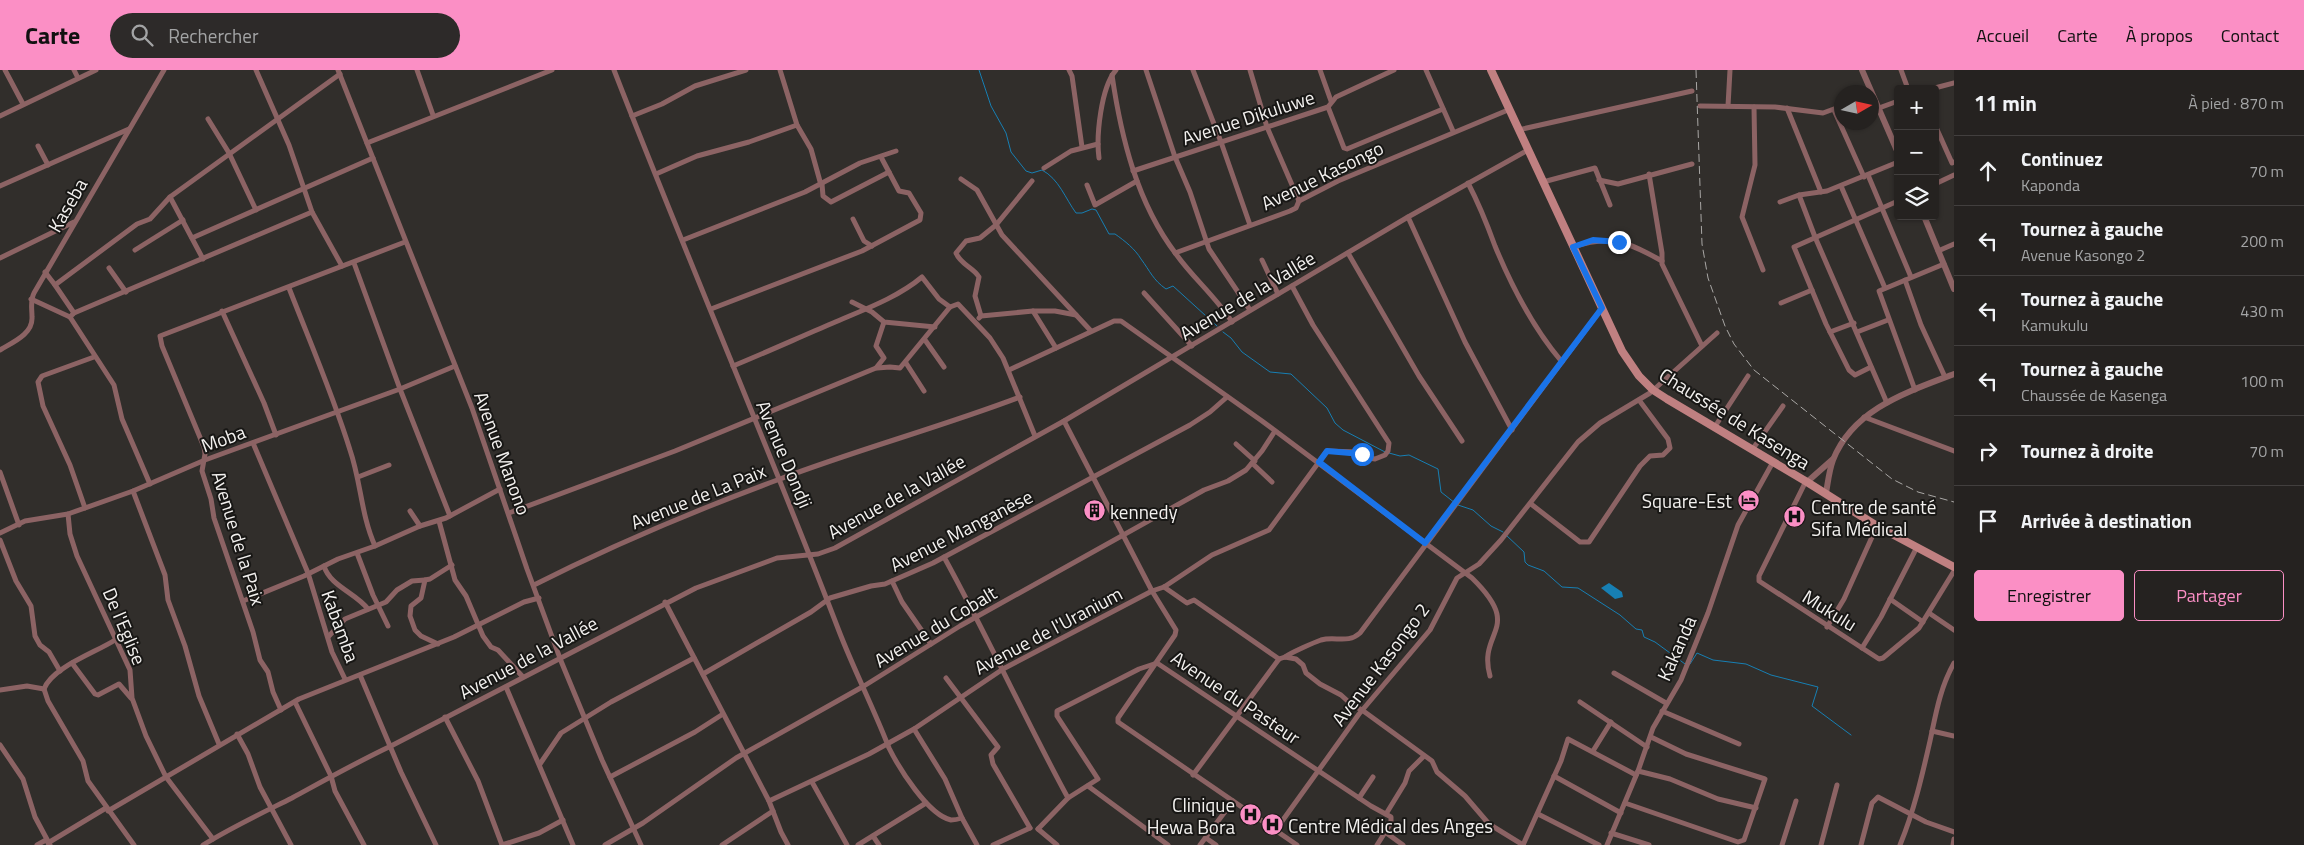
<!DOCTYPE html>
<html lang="fr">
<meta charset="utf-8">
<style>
body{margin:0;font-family:"Titillium Web",sans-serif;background:#2d2a29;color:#f1f3f6}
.controls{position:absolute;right:15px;top:15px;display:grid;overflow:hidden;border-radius:5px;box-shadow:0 1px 4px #0004}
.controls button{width:45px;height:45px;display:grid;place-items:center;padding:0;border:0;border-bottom:1px solid #423f3e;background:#252220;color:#f1f3f6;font:25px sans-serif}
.compass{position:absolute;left:1834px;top:15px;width:45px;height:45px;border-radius:50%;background:#252220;box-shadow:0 1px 4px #0004;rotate:81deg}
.stop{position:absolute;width:15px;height:15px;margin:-11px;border:4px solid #1a73e8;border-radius:50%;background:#fff}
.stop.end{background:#1a73e8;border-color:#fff;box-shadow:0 1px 5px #0008}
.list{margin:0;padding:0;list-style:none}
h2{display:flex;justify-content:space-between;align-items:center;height:65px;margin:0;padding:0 20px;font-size:21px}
h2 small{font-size:16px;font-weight:400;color:#a3a4a5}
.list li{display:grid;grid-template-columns:32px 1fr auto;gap:15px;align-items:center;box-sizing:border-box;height:70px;padding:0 20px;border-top:1px solid #423f3e}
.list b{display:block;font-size:19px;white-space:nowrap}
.list p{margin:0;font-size:16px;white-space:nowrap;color:#a3a4a5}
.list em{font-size:16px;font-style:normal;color:#a3a4a5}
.actions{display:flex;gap:10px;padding:15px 20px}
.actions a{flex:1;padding:11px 0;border:1px solid #fb8fc5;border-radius:5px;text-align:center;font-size:18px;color:#fb8fc5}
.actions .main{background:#fb8fc5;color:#111}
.icon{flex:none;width:28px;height:28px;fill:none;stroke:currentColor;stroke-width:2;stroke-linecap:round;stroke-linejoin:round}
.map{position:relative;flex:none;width:1954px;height:775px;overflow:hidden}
header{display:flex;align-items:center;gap:30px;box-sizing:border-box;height:70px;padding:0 25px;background:#fb8fc5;color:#111}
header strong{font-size:24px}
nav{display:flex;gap:28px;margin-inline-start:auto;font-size:18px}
.search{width:350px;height:45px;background:#2d2a29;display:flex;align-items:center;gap:12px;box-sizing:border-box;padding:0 18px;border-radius:28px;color:#a3a4a5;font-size:19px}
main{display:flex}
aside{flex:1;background:#252220}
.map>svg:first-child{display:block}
.water{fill:#177fb3}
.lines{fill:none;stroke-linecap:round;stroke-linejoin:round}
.stream{stroke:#177fb3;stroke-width:1}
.minor{stroke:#8c6364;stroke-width:5}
.tertiary{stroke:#8c6364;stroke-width:6}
.secondary{stroke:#c08081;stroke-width:8}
.rail{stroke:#a9a7a5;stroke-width:1;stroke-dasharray:8 4;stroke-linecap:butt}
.route{stroke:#1a73e8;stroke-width:6}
.labels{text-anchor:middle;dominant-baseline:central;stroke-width:4;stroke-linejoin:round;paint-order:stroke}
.street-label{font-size:19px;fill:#f3f1ef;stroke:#181715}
.poi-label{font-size:19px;fill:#f3f1ef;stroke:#181715;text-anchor:start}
</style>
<header>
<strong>Carte</strong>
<div class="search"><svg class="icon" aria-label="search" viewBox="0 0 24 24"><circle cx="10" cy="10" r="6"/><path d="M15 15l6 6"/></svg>Rechercher</div>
<nav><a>Accueil</a><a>Carte</a><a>À propos</a><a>Contact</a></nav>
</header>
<main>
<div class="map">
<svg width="1954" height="775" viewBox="0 0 1954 775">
<rect width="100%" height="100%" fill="#312e2b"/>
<polygon class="water" points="1609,513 1622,522 1623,527 1615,529 1601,518"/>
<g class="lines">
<g class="stream">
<path d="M979,0L991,36L1006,63L1011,82L1026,101L1032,103L1042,100C1059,109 1065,128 1076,143H1082L1092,139L1096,140L1109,164H1115C1125,171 1135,179 1141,189C1150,201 1153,210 1166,219L1173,216L1217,256"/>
<polyline points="1223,262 1231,268 1242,282 1270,302 1291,304 1327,338 1335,353 1343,360 1385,382"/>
<polyline points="1389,383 1400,386 1409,385 1438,399 1441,422 1455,433"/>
<polyline points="1458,435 1473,440 1491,456 1503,462"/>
<polyline points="1506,465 1524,482 1525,492 1528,495 1544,501 1562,517 1578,518 1620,545 1636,559 1642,560 1644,567 1655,572 1685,594"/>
<polyline points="1690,594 1697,583 1713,590 1746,594 1771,605 1818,617 1812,636 1851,665"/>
</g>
<g class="minor">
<polyline points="5,0 23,34"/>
<polyline points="74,0 78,8"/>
<polyline points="256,0 289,75 312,142 342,196"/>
<polyline points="338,0 472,338 527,499 561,591 602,690 641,775"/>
<polyline points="417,0 433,45"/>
<path d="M614,0C687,188 767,373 839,561C854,600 874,639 889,678C899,698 928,745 951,750C954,750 959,749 962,748"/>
<polyline points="780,0 797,55 811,79 821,115"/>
<polyline points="1069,0 1072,6 1082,77"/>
<polyline points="1146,0 1175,87 1190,122 1209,179 1250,240"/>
<polyline points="1193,0 1221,72 1250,155"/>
<polyline points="1250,0 1267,57 1299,131"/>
<polyline points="1320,0 1331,31"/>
<polyline points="1426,0 1453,61"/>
<polyline points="1901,0 1908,19"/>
<path d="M1112,5C1121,67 1137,133 1176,184C1193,208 1216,227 1232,252"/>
<polyline points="1931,19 1954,13"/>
<polyline points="1700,36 1775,37 1823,43 1842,36"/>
<polyline points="1728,36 1730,0"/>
<polyline points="1328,37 1344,78 1347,79 1443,39"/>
<polyline points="1754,37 1755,95 1742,147 1763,200"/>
<polyline points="1787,38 1821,122"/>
<polyline points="1879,38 1898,31"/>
<polyline points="1834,40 1864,107"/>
<polyline points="0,46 96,0"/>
<polyline points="632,46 662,34 695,16 746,0"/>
<polyline points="208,49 229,83 256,140"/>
<polyline points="1935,55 1952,93 1954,92"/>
<polyline points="1518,60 1692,21"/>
<polyline points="367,73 552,0"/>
<polyline points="38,76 48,95"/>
<path d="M1099,88C1096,66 1101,17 1116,0"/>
<polyline points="1044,98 1071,81 1098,74"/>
<polyline points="1133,101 1328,37 1336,27 1394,0"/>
<polyline points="656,104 697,86 749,72 797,55"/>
<polyline points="1649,104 1662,183 1662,194 1702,276"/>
<polyline points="1868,105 1911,207"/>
<polyline points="961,109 977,120 1002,165 1091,261"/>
<polyline points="1599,110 1618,114 1692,94"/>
<polyline points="1543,112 1595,98 1610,135"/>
<path d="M1468,113C1479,134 1487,154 1495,176C1512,217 1533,258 1562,292"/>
<polyline points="822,114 823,126 831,132 889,102"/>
<polyline points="1935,114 1954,105"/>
<polyline points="1087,115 1095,135 1137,111"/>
<polyline points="0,116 129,59"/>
<polyline points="1841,116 1885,218"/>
<polyline points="1799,125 1815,167 1887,333"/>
<polyline points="170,127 203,189"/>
<polyline points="1780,132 1799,125 1827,121 1898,92"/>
<polyline points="1408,147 1465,272 1512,360"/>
<polyline points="853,149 864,171 872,176"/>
<polyline points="192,168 373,88"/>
<polyline points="683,170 805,122 860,93 896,81"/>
<path d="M1573,177C1611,164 1628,172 1662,191"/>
<polyline points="135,180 183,150"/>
<polyline points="1938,181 1954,174"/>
<polyline points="1175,183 1290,141 1296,138 1299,131 1338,111 1508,40"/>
<polyline points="1348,183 1419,306 1462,371"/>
<polyline points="0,188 74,152"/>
<polyline points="1262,190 1278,224"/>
<polyline points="354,193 400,319 450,446"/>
<polyline points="109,198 126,222"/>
<polyline points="45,202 55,215 137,154 150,149 170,127 340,4"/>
<polyline points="1905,210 1921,255 1945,307"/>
<polyline points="55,215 74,243"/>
<path d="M289,218C310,272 333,325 350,380C361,412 361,445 375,476"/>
<polyline points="1144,223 1192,276"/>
<polyline points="31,229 70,247"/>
<polyline points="852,232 872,242 884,252 935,257"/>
<polyline points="1781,233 1812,220"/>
<polyline points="711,239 862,181 920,150 921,143 909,123 899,121 881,87"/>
<polyline points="222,241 264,333 276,365"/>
<polyline points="1033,241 1055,241 1076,245"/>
<path d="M981,246L975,226L979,207C973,197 961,195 956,183L966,171L980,168L996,155L1032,111"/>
<polyline points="70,247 74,243 312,142"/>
<polyline points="70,247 114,315 122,349 150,414"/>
<polyline points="979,248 981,246 1033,241 1056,278"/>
<polyline points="1830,262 1854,253"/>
<polyline points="1857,262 1888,250"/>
<polyline points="925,270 944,297"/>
<path d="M0,280C13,272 33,264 32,247C32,238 30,231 34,223L164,0"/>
<polyline points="906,293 924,321"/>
<path d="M733,296C767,282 800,267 833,253C863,240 897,228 922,207L939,229L950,237"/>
<polyline points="1871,297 1855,305 1849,300 1826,254 1794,177 1898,131"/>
<polyline points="877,298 890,297 900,298 950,237 958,234 990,268 1003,288 1035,366"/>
<path d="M1009,300L1114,251H1121L1262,351L1472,508C1525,560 1477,560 1490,606"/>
<polyline points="1915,320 1879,221 1944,194"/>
<polyline points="1864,347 1954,381"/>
<polyline points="1064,351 1152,521 1176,560 1175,565 1118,648 1118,652 1297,775"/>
<polyline points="1714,358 1748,306"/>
<polyline points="253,373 308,503 332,582 345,609"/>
<polyline points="1236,374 1255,391"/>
<polyline points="1752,380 1783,336"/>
<polyline points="1252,393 1272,412"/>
<polyline points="0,402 19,455"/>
<polyline points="358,407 389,395"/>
<polyline points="1806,411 1759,506 1759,511 1879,589 1883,588 1919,558 1954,501"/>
<polyline points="133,421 165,505 168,530 185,576 199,626 219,674"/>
<polyline points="1531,434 1580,472 1589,472 1640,396 1650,386 1663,385 1670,378 1668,369 1639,330"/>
<polyline points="85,438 70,395 43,336 38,312 42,306 94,287"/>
<polyline points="410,441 420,456"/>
<polyline points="509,443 675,381 876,298 884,288 876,276 884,252"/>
<polyline points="68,444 70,464 77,486 130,600 132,628 146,666 166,707 213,769"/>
<polyline points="439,451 455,510 466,526 483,566 491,577 498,580 523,607"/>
<polyline points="0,463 25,451 68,444 133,421 205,390 400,319 455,296"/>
<polyline points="0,470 16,511 31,536 35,566 40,575 49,582 60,601"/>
<polyline points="357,483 373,525 388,556"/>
<path d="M944,487C988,567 1025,649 1068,728"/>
<path d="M324,496C330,516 356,523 368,539"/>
<polyline points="892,511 902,532 931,574"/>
<path d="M534,515C613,475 696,440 780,409C859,379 941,357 1020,327"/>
<polyline points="1164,517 1187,533 1194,530 1279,589"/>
<polyline points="1890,529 1923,552"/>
<polyline points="243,531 304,506 338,489 375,476 420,456 446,448 500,419"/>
<polyline points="665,532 769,731 781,762 788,775"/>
<polyline points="1929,543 1954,560"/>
<polyline points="1827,557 1844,529 1877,456"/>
<polyline points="328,567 345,549 386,532 397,520 412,511 425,510"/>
<polyline points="438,574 421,566 415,560 410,546 411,536 421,528 425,510 430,509 452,495"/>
<polyline points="1862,578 1881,547 1917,477"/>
<path d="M1285,587C1290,583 1315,572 1321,570C1335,566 1348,574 1360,563L1602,238"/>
<polyline points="72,593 95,624 98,625 119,614 131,628"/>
<polyline points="1614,603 1666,633"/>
<polyline points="703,604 811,542 830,528 871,516 885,514 933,493 1190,355 1210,342 1227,327"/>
<polyline points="360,605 401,702 436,775"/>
<polyline points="946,608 998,677 991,685 993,694 1030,758"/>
<polyline points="506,617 573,775"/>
<polyline points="44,619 48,631 83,691 88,711 134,775"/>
<path d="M44,619C52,597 97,582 115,570"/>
<polyline points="0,620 27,616 44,619"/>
<polyline points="295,632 331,706 335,721 364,775"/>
<polyline points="1580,632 1647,677"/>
<polyline points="281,640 273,622 268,602 260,590 253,562 214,448 211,429 202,401 205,384 204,377 162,276 160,266 405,172"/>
<polyline points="1662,641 1739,674"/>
<polyline points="445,647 478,711 502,775"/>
<polyline points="914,659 945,709 962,748 977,775"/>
<polyline points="1932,661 1954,666"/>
<polyline points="237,664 248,684 260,717 291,775"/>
<polyline points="0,675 23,709 35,747 50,775"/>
<polyline points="1593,681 1611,652"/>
<polyline points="540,694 561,663 611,632 694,588"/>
<polyline points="1638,701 1670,709 1718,729 1756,738"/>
<polyline points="1193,705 1279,589 1285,587 1296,589 1303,595 1306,603 1320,614 1341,625 1352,635 1362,640 1432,691 1437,702 1465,726 1489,754 1523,775"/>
<polyline points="1554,706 1621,743"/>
<polyline points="610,707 695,662 723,644"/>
<polyline points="812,712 847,775"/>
<polyline points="1088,716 1168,775"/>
<polyline points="1359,728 1373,707"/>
<polyline points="769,731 869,684 914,659 1003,599 1152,521 1164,517 1212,485 1269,460 1327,381 1358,382 1369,388 1375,389 1385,385 1388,381 1389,373 1313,255 1292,216"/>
<polyline points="1625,733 1738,772 1744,770 1765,709 1686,684 1651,667"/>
<polyline points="108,741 299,629 454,567 524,532 539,528"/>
<polyline points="1386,744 1405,713 1409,701 1424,686"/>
<polyline points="1538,744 1599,775"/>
<polyline points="1038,759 1068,728 1098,709 1057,646 1057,641 1139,599 1157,593 1371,736 1391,747 1391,753 1377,775"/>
<polyline points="1038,759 1057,775"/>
<polyline points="1275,761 1359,644 1430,560 1457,508 1479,494 1501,470 1578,372 1600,353 1650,323 1717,263"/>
<polyline points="1385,762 1403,775"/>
<polyline points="1611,763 1649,775"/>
<polyline points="873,766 879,775"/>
<polyline points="1206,768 1216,775"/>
<polyline points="48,773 106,738"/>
<polyline points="37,775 46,770"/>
<path d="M203,775C232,757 262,743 292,728C325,710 357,692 391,676L696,518L777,488L818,484L835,478L1064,351L1408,147L1528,80"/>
<polyline points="502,775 539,763 563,750"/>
<polyline points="605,775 643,753 736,688 864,616 960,556 1204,420 1228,411 1246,400 1262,381 1275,361"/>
<polyline points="722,775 773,741"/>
<polyline points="858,775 926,733"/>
<polyline points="993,775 1030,758"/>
<polyline points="1200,775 1233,731"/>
<polyline points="1523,775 1561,691 1568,669 1636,705"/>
<polyline points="1607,775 1638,701 1653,658 1681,610 1708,543 1738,455 1773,392"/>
<polyline points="1782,775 1796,731"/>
<polyline points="1821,775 1837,715"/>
<polyline points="1861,775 1872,733 1878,727 1926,752 1954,762"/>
<path d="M1900,775C1914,741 1922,706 1930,671C1936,643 1940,618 1954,593"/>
<polyline points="1953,775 1954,769"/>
</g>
<g class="tertiary">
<polyline points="1862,0 1898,83"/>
<polyline points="1924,146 1954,219"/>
<polyline points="1807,412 1833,389"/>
<path d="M1826,423C1828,412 1829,401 1833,390C1853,339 1907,322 1954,304"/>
</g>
<polyline class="secondary" points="1491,0 1622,281 1639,306 1653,320 1667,329 1807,412 1877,456 1954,497"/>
<polyline class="rail" points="1696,0 1702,174 1708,208 1725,256 1734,274 1754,300 1892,409 1918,422 1954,432"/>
</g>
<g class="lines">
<polyline class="route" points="1362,384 1327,381 1319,392 1425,473 1602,238 1573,177 1593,170 1619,172"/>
</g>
<defs>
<symbol id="hotel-disc" viewBox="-11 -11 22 22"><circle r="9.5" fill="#fb8fc5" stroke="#181715"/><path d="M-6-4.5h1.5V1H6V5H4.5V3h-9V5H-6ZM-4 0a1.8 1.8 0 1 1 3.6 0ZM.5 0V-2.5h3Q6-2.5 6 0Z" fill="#111"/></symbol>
<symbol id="building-disc" viewBox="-11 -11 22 22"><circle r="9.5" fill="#fb8fc5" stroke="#181715"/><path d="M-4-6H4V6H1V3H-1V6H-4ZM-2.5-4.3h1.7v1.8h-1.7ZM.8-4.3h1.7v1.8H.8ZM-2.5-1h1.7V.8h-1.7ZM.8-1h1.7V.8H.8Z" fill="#111"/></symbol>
<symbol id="hospital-disc" viewBox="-11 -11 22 22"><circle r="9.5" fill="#fb8fc5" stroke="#181715"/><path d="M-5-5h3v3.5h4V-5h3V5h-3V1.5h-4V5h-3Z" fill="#111"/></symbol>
</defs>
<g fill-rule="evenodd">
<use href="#hotel-disc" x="1736" y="418" width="25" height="25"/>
<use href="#building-disc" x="1082" y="428" width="25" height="25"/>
<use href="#hospital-disc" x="1782" y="434" width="25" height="25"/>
<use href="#hospital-disc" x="1238" y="732" width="25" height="25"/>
<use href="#hospital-disc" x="1260" y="742" width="25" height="25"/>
</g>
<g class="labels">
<g class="street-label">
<text transform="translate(1248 47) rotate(-18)">Avenue Dikuluwe</text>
<text transform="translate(1322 105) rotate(-26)">Avenue Kasongo</text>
<text transform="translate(67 135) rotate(-60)">Kaseba</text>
<text transform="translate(1247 225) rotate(-31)">Avenue de la Vallée</text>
<text transform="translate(1735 348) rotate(32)">Chaussée de Kasenga</text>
<text transform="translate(223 368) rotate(-20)">Moba</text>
<text transform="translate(503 383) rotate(70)">Avenue Manono</text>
<text transform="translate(785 384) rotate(67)">Avenue Dondji</text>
<text transform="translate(698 426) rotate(-22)">Avenue de La Paix</text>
<text transform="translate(896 426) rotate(-29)">Avenue de la Vallée</text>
<text transform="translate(961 460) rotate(-27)">Avenue Manganèse</text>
<text transform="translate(239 468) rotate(73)">Avenue de la Paix</text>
<text transform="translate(1830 540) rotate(32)">Mukulu</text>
<text transform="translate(125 556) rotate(67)">De l'Eglise</text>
<text transform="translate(341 556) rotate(70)">Kabamba</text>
<text transform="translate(935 556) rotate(-31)">Avenue du Cobalt</text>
<text transform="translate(1048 560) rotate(-28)">Avenue de l'Uranium</text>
<text transform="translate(1676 578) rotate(-66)">Kakanda</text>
<text transform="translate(528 587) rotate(-28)">Avenue de la Vallée</text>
<text transform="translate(1380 594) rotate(-53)">Avenue Kasongo 2</text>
<text transform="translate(1236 627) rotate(34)">Avenue du Pasteur</text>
</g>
<g class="poi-label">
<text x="1732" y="430" text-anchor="end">Square-Est</text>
<text x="1811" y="436">Centre de santé<tspan x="1811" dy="22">Sifa Médical</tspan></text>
<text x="1110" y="441">kennedy</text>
<text x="1235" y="734" text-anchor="end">Clinique<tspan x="1235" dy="22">Hewa Bora</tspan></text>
<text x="1288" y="755">Centre Médical des Anges</text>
</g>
</g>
</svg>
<div class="controls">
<button>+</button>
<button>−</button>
<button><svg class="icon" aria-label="layers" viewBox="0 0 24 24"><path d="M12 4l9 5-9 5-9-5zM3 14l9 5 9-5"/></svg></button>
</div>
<svg class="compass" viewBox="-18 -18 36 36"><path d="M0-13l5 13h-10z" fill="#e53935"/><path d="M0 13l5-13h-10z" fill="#a3a4a5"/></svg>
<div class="stop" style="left:1362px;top:384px"></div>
<div class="stop end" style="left:1619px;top:172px"></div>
</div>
<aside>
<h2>11 min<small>À pied · 870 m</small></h2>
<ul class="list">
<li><svg class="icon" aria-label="ahead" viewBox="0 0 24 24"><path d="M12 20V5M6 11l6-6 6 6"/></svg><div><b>Continuez</b><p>Kaponda</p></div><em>70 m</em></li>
<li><svg class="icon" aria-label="left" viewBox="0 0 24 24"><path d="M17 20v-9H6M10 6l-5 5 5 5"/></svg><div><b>Tournez à gauche</b><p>Avenue Kasongo 2</p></div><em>200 m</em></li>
<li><svg class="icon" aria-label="left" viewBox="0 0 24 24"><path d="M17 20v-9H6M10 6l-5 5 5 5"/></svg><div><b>Tournez à gauche</b><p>Kamukulu</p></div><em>430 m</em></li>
<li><svg class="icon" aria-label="left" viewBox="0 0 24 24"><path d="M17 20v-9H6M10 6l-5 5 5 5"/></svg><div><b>Tournez à gauche</b><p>Chaussée de Kasenga</p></div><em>100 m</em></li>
<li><svg class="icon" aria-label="right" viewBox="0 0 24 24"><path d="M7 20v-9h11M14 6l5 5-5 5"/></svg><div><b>Tournez à droite</b></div><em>70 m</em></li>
<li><svg class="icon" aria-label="arrive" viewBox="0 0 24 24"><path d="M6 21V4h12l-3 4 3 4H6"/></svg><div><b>Arrivée à destination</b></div></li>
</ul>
<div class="actions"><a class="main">Enregistrer</a><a>Partager</a></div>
</aside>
</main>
